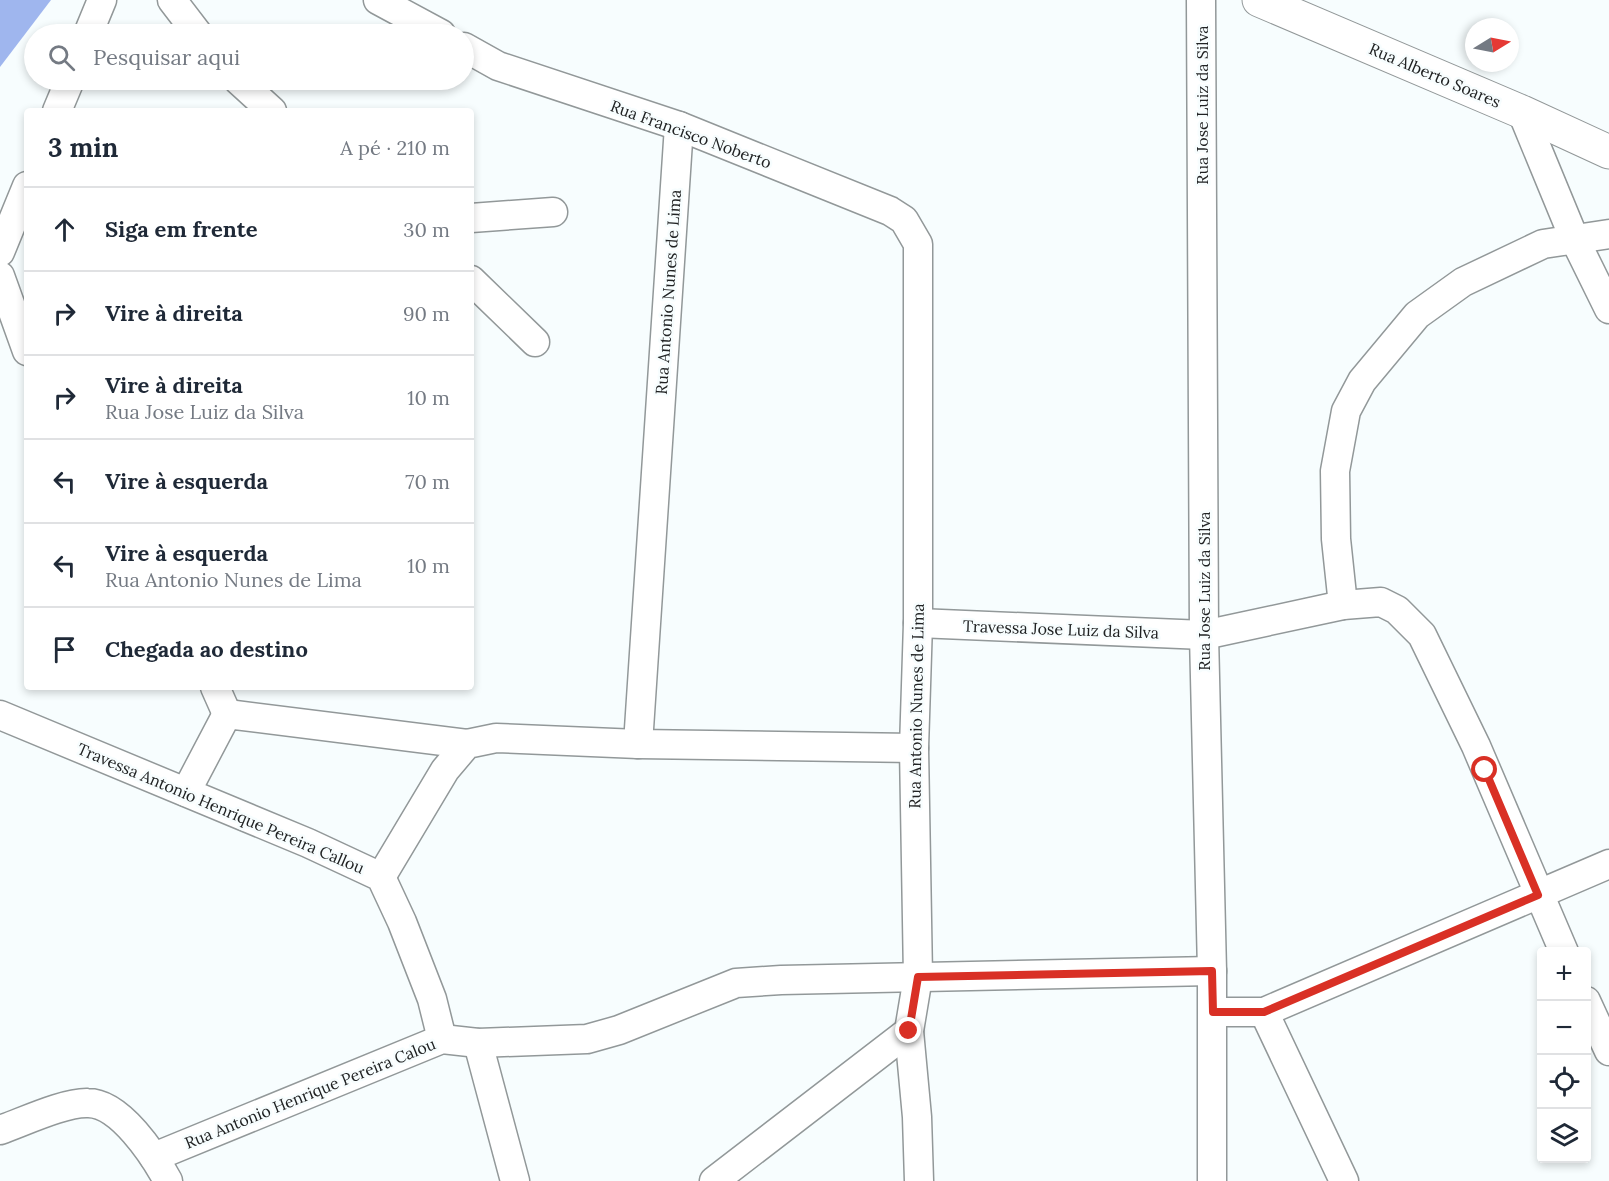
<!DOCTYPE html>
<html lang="pt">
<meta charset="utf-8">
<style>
body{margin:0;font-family:Lora,serif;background:#f6f6f7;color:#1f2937}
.controls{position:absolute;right:18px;bottom:18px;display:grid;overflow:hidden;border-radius:6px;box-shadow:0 3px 9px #0003}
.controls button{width:54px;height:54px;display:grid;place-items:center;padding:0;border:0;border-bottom:2px solid #e0e1e3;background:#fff;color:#1f2937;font:30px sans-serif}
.compass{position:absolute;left:1465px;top:18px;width:54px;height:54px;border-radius:50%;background:#fff;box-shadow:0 3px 9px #0003;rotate:80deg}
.stop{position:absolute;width:18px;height:18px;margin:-14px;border:4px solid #d93025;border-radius:50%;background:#fff}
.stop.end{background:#d93025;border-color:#fff;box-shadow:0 2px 6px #0008}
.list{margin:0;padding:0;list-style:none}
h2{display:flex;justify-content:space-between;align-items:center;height:78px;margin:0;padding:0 24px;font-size:26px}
h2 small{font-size:20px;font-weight:400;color:#747a83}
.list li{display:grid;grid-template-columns:39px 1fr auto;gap:18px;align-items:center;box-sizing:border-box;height:84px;padding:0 24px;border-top:2px solid #e0e1e3}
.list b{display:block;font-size:22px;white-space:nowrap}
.list p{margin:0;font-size:20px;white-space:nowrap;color:#747a83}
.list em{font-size:20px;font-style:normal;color:#747a83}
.icon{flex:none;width:33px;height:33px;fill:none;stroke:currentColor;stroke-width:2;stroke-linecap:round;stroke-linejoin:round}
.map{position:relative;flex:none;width:1609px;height:1181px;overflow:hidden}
.search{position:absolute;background:#fff;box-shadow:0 3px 9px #0003;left:24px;top:24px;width:450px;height:66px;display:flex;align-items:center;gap:15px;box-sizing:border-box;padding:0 21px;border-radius:33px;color:#747a83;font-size:22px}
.panel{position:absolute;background:#fff;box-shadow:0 3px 9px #0003;left:24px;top:108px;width:450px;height:582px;border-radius:6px}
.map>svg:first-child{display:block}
.water{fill:#9fb6ee}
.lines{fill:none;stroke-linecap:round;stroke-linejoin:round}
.street-casing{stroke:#929899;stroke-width:31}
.secondary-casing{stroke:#929899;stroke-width:35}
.street{stroke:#fff;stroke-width:28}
.secondary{stroke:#fff;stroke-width:33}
.route{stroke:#d93025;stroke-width:8}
.labels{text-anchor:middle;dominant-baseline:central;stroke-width:5;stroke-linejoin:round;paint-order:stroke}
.street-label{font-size:16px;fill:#202223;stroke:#f7fdfe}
</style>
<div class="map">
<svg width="1609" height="1181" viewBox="0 0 1609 1181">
<rect width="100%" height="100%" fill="#f7fdfe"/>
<polygon class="water" points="0,0 51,0 0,67"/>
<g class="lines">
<defs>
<g id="street">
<polyline points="172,0 198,34"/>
<polyline points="378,0 441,34"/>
<polyline points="1201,0 1204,635 1212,971 1212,1181"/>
<polyline points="88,34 102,0"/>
<polyline points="464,47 498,66 679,126 890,211 904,220 918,244 918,623 914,748 918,977 909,1031 917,1117 919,1181"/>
<polyline points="238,80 272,111"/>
<polyline points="57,111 70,80"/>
<polyline points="1522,112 1574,238 1609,309"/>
<polyline points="471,218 553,212"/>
<polyline points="0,252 27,186"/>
<polyline points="0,276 27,351"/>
<polyline points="471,280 535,342"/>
<polyline points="1343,605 1336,539 1335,471 1346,411 1362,381 1417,315 1463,282 1543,244 1609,234"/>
<polyline points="918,623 1204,635 1343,605 1381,602 1397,610 1422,635 1476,746 1564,952"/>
<polyline points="215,687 227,714"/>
<polyline points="0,715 308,843 381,877 402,922 432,999 442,1039"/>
<polyline points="638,744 679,126"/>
<polyline points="186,792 227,714 467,744"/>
<polyline points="381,877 445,770 467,744 496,738 638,744 914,748"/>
<polyline points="1586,1001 1609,1051"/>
<polyline points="1213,1012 1264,1012 1609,864"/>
<polyline points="1264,1012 1344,1181"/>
<polyline points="478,1043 515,1181"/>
<path d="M0,1130C23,1122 65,1102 88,1103C120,1103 154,1155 168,1181"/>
<polyline points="154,1157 442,1039 478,1043 587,1039 619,1030 736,983 781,980 1212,971"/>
<polyline points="714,1181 909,1031"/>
</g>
<polyline id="secondary" points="1259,0 1522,112 1609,152"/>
</defs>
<use href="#street" class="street-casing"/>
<use href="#secondary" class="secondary-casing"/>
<use href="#street" class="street"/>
<use href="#secondary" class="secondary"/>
</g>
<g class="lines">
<polyline class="route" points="909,1031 918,977 1212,971 1213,1012 1264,1012 1538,895 1485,770"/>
</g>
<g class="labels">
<g class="street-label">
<text transform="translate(1435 75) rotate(23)">Rua Alberto Soares</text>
<text transform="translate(1202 105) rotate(-90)">Rua Jose Luiz da Silva</text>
<text transform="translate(691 134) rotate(20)">Rua Francisco Noberto</text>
<text transform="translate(668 292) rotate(-86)">Rua Antonio Nunes de Lima</text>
<text transform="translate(1204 591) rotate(-90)">Rua Jose Luiz da Silva</text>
<text transform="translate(1061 629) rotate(2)">Travessa Jose Luiz da Silva</text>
<text transform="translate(916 706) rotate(-89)">Rua Antonio Nunes de Lima</text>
<text transform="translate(221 808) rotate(23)">Travessa Antonio Henrique Pereira Callou</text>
<text transform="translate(310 1093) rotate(-22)">Rua Antonio Henrique Pereira Calou</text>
</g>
</g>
</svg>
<div class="controls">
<button>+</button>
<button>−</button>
<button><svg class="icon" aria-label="locate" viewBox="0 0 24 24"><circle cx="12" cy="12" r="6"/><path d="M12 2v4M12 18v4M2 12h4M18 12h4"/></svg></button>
<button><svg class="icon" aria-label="layers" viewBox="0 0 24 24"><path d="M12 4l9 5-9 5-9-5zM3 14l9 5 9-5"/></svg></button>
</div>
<svg class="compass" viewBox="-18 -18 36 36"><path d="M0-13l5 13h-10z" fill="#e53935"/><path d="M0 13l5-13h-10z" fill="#747a83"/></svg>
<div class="stop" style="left:1485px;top:770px"></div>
<div class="stop end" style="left:909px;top:1031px"></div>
<div class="search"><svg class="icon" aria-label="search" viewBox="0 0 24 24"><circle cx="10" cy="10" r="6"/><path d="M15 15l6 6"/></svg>Pesquisar aqui</div>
<section class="panel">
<h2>3 min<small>A pé · 210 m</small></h2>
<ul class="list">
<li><svg class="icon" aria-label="ahead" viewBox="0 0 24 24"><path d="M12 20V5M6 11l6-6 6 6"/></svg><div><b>Siga em frente</b></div><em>30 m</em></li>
<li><svg class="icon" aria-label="right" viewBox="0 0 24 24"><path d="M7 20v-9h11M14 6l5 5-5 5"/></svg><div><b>Vire à direita</b></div><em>90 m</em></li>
<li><svg class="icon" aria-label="right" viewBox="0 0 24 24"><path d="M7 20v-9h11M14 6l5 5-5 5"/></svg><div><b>Vire à direita</b><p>Rua Jose Luiz da Silva</p></div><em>10 m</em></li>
<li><svg class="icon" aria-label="left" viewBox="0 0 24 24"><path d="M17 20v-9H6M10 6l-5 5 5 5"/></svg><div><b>Vire à esquerda</b></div><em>70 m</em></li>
<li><svg class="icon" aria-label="left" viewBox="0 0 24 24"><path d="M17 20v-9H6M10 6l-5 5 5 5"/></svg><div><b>Vire à esquerda</b><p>Rua Antonio Nunes de Lima</p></div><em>10 m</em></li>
<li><svg class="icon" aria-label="arrive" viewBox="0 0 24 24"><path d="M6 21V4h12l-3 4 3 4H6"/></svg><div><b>Chegada ao destino</b></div></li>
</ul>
</section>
</div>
